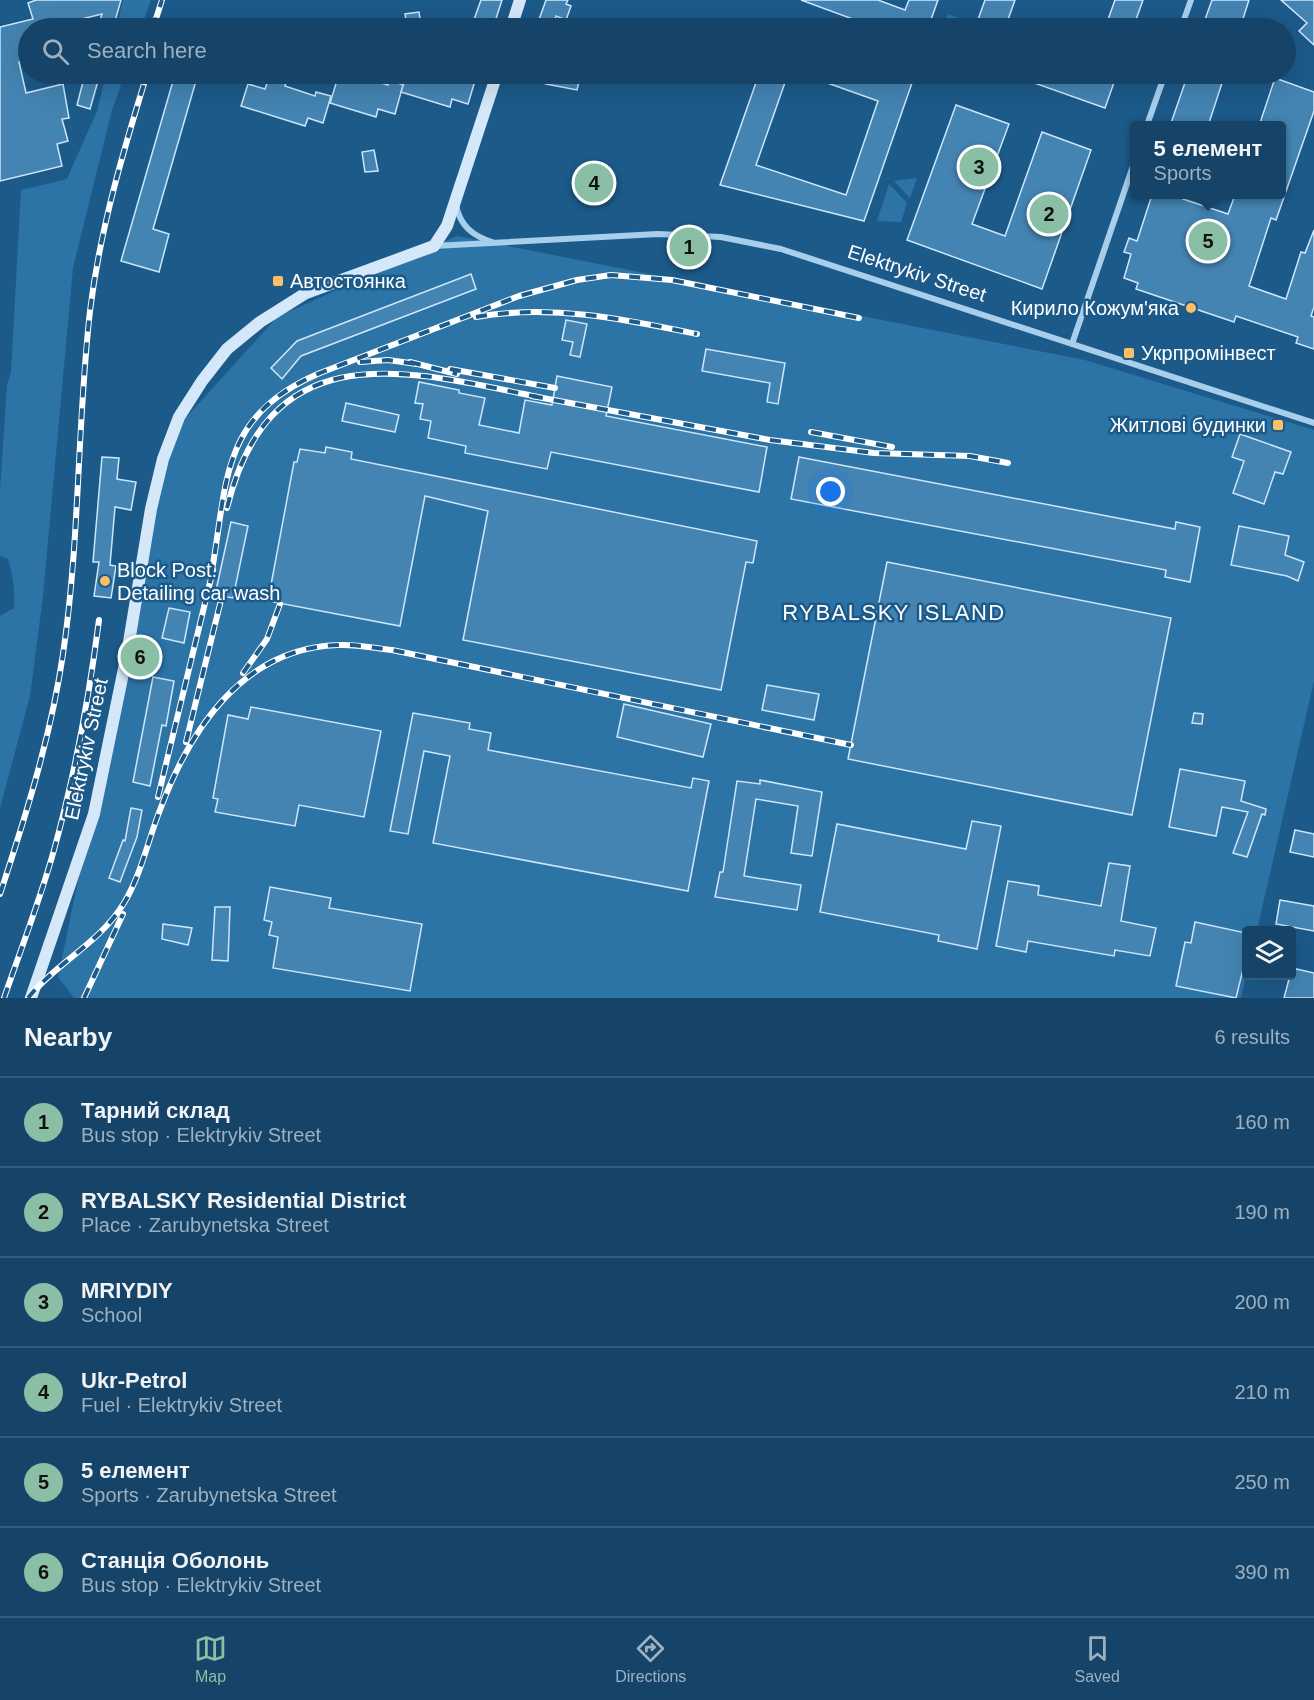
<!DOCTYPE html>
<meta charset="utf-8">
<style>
body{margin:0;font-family:Helvetica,sans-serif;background:#1e4b6e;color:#f1f3f6}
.controls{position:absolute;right:18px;bottom:18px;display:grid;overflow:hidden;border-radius:6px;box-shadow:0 6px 24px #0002}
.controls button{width:54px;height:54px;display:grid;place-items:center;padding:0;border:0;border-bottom:2px solid #345c7c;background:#154468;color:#f1f3f6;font:30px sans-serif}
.you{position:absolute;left:831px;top:492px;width:21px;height:21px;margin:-15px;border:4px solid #fff;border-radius:50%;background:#1a73e8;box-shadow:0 0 0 9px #1a73e833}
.badge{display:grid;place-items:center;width:39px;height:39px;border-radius:50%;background:#8abfa5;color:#111;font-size:20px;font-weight:700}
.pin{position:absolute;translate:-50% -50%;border:3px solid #fff;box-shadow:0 2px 6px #0006}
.popup{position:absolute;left:1130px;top:121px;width:156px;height:78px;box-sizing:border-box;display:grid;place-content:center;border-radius:6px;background:#154468;filter:drop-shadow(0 2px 4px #0005);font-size:20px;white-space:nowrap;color:#9db0c0}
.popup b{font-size:22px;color:#f1f3f6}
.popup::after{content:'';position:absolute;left:50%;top:100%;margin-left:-12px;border:12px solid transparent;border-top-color:#154468}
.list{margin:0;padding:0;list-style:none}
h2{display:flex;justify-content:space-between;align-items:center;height:78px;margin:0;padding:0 24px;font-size:26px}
h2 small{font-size:20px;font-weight:400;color:#9db0c0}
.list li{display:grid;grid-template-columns:39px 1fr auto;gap:18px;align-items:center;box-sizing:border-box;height:90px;padding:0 24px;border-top:2px solid #345c7c}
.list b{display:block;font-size:22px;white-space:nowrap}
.list p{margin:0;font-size:20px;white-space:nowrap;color:#9db0c0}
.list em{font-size:20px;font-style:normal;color:#9db0c0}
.icon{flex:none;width:33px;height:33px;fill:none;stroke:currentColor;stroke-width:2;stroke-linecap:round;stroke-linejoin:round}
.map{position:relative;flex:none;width:1314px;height:998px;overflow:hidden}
.search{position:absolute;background:#154468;box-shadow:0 6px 24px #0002;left:18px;right:18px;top:18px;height:66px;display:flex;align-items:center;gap:15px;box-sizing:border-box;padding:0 21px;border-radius:33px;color:#9db0c0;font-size:22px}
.sheet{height:618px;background:#154468}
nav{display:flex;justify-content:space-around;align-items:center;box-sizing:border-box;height:84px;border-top:2px solid #345c7c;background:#154468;font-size:16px;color:#9db0c0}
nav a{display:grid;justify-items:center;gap:3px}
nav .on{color:#8abfa5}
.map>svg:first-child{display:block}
.green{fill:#2c73a6}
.building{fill:#4484b2;stroke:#cde6f9;stroke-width:1.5}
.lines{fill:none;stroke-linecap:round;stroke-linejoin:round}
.street{stroke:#a7cfec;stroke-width:6}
.secondary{stroke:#d4e8f9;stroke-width:12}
.rail-casing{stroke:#fff;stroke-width:6}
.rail{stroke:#1c5a8a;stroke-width:4;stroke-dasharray:11;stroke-linecap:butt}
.poi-dot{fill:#fdbe65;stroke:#1c5a8a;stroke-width:2}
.labels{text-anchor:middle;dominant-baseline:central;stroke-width:5;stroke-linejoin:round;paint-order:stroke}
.street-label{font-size:20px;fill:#fff;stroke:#1c5a8a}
.poi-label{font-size:20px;fill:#fff;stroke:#1c5a8a;text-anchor:start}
.quarter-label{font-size:22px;letter-spacing:1.5px;fill:#fff;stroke:#1c5a8a}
</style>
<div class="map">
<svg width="1314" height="998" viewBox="0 0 1314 998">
<rect width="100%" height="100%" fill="#1c5a8a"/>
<g class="green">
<polygon points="123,0 151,0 141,28 116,28"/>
<polygon points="948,14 970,22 968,28 943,28"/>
<path d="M106,74H125L112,110L73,268L43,596L30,696L0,808V616L14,608C15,593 13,574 8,559L0,556V490L7,385L11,372L21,190L67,179L97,111Z"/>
<polygon points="917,178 910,198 894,181"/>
<polygon points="889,184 907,203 901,222 877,221"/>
<polygon points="457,236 1085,360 1314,430 1314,681 1257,930 1246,930 1246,975 1241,998 74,998 58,977 171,434 277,317"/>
</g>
<g class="building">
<polygon points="36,0 121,0 113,28 98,28 102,14 44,28 28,28 28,59 19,62 26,93 63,84 69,118 62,119 68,141 57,144 62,166 0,181 0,27 33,19 28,3"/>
<polygon points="481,0 502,0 493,28 471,28"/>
<polygon points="546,0 568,0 566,4 571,6 566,20 556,16 552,28 536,28"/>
<polygon points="801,0 878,0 905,10 909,0 938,0 928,28 877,28"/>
<polygon points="985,0 1015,0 1005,28 975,28"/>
<polygon points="1115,0 1143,0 1133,28 1105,28"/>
<polygon points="1212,0 1249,0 1240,28 1202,28"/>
<polygon points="1281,0 1314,0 1314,45 1299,31 1307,23"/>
<polygon points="419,12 421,25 407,27 405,14"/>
<polygon points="85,74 100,74 90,109 77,105"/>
<polygon points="175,74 198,74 153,229 169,234 159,272 121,261"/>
<polygon points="270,74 288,74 285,86 315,96 316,92 331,96 323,123 308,118 305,126 241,106 248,84 265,89"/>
<polygon points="339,74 351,74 388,85 390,80 403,85 395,114 378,109 376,117 330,103"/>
<polygon points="407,74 477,74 468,104 452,99 450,107 401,92"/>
<polygon points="522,74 581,74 577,90 546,84"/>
<polygon points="759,74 788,74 756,165 846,195 878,101 802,74 885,74 912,83 864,221 720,185"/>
<polygon points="1009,74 1117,74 1105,108"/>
<polygon points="1188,74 1225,74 1208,126 1170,126"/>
<polygon points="1275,78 1314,92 1314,111 1276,220 1271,218 1249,286 1286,299 1301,252 1305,253 1314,230 1314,307 1311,316 1314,317 1314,349 1296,343 1298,337 1236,316 1234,322 1136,289 1138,283 1124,278 1131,254 1124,252 1129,238 1137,241 1152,195 1185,195 1183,199 1228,214 1235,195 1281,195 1281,126 1259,126"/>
<polygon points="956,105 1009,124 972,224 1005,236 1042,132 1091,150 1042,289 907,240"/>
<polygon points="374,150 378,171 365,172 362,152"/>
<polygon points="583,168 605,168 606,198 583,198"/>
<polygon points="471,274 476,289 301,356 282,379 271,368 297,341"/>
<polygon points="566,320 587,324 580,357 570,355 573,342 562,340"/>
<polygon points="706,349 785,363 778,404 767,402 770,383 702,371"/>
<polygon points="557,376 612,387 606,416 767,447 759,492 551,452 547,469 465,453 466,446 428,438 431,421 420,419 423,404 415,403 419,382 459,390 459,393 485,398 479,425 519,433 525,400 552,405"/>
<polygon points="346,403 399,415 395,432 342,421"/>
<polygon points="1240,434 1291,452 1283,474 1275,472 1264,504 1233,493 1244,461 1232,457"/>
<polygon points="326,447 352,452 351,459 757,541 753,563 746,562 721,690 463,640 488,511 425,496 400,626 268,601 294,462 297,462 300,449 325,453"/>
<polygon points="102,457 119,458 117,479 136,482 131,510 115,507 110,565 116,566 111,598 94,596 99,562 93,562"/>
<polygon points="799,457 1175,529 1176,522 1200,527 1190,582 1165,577 1166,570 791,499"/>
<polygon points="231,522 248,526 233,598 215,595"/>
<polygon points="1239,526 1289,536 1285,555 1304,562 1298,581 1287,576 1231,565"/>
<polygon points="887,562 1171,618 1132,815 848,759"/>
<polygon points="169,608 190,612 184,643 162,638"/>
<polygon points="153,677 174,681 166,726 162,725 150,786 133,782"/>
<polygon points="767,685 819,694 814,720 762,710"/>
<polygon points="624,704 711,724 703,757 617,737"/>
<polygon points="251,707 381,731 364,817 299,805 295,826 215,812 218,799 213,798 228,715 248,719"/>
<polygon points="413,713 470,723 469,729 491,733 488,750 691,788 693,778 709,781 688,891 433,843 450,756 424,751 408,834 390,831"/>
<polygon points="1194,713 1203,714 1202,724 1192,723"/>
<polygon points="1180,769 1245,781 1241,801 1266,809 1265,815 1262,814 1247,857 1233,853 1248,812 1222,807 1216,836 1169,827"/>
<polygon points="760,780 822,792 812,856 791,853 798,806 756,799 744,876 801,885 797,910 715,897 720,872 723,872 737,781 760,784"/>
<polygon points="131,808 142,810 137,837 120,882 109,878 123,840 125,841"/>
<polygon points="972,821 1001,826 977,949 938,941 939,935 820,912 837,824 966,849"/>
<polygon points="1295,830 1314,834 1314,857 1290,852"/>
<polygon points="1109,863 1130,866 1121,921 1156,928 1150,956 1115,950 1114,956 1028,941 1026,952 996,946 1008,881 1039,886 1038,895 1101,906"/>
<polygon points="270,887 331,898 329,908 422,924 410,991 273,968 278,937 269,935 272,922 264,920"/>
<polygon points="1280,900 1314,906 1314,931 1276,924"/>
<polygon points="215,907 230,907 228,961 212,960"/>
<polygon points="1195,922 1246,933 1246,957 1236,998 1176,986 1185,942 1191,943"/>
<polygon points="163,924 192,928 188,945 162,939"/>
<polygon points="1292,968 1314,973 1314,998 1284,998"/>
</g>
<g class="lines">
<g class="street">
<polyline points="1181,28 1191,0"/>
<polyline points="1147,125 1165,74"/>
<path d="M456,205C460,226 473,236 492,242"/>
<polyline points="434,246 658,234 721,237 781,249 1314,423"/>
<polyline points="1072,344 1134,163"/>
</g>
<g class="secondary">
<polyline points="511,28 520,0"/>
<polyline points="31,998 94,814 127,654 151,509 163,459 179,417 202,381 227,349 260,322 306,293 434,246 447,226 497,74"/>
</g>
<defs>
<g id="rail">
<polyline points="153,28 162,0"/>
<path d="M476,317C552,304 623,319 697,334"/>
<polyline points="360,362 388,360 417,364"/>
<polyline points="410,362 457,374"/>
<polyline points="450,369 555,388"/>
<polyline points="532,396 770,440 874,453 970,456 1008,463"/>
<polyline points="811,432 892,447"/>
<path d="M227,508C270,333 403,369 538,397"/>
<path d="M211,576C228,484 218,416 320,373L519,296L577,280L611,275L672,280L859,318"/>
<polyline points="243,673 267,639 280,604"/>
<polyline points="186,742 222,596"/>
<polyline points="158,797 213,570"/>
<path d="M0,894C26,815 51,736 63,654C80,540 77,425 90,311C100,229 123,152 147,74"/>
<path d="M4,998C21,949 40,900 54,850C75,774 89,698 99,620"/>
<path d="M28,998C56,963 100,943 124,903C141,875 148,840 160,810C190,729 243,648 338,645C356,644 374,648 392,650L851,745"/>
<polyline points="84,998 123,914"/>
</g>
</defs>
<use href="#rail" class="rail-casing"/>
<use href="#rail" class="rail"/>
</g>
<g class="poi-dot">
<rect x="272" y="275" width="12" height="12" rx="3"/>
<circle cx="1191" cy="308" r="6"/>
<rect x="1123" y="347" width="12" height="12" rx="3"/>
<rect x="1272" y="419" width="12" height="12" rx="3"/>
<circle cx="105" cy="581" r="6"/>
</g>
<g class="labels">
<g class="street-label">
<text transform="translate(917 273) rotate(18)">Elektrykiv Street</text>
<text transform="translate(86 749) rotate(-78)">Elektrykiv Street</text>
</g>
<g class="poi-label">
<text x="290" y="281">Автостоянка</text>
<text x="1179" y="308" text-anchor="end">Кирило Кожум'яка</text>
<text x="1141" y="353">Укрпромінвест</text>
<text x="1266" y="425" text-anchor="end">Житлові будинки</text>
<text x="117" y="570">Block Post.<tspan x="117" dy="23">Detailing car wash</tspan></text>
</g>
<g class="quarter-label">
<text x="894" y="612">RYBALSKY ISLAND</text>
</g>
</g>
</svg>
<div class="controls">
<button><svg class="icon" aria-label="layers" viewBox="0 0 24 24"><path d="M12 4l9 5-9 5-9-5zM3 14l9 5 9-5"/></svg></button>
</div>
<div class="you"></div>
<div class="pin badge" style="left:689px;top:247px">1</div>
<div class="pin badge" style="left:1049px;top:214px">2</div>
<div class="pin badge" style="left:979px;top:167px">3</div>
<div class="pin badge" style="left:594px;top:183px">4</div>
<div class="pin badge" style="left:1208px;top:241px">5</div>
<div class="popup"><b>5 елемент</b>Sports</div>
<div class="pin badge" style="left:140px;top:657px">6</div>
<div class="search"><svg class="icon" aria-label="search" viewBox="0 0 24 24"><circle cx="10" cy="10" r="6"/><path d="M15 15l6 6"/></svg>Search here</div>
</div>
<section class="sheet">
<h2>Nearby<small>6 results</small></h2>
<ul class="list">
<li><span class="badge">1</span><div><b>Тарний склад</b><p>Bus stop · Elektrykiv Street</p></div><em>160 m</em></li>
<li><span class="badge">2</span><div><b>RYBALSKY Residential District</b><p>Place · Zarubynetska Street</p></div><em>190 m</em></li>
<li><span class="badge">3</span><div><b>MRIYDIY</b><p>School</p></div><em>200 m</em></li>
<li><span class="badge">4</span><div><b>Ukr-Petrol</b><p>Fuel · Elektrykiv Street</p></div><em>210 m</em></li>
<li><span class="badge">5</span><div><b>5 елемент</b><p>Sports · Zarubynetska Street</p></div><em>250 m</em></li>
<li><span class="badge">6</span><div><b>Cтанція Оболонь</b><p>Bus stop · Elektrykiv Street</p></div><em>390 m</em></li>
</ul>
</section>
<nav>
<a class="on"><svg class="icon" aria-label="map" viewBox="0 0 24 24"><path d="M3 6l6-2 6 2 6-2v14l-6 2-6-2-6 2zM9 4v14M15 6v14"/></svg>Map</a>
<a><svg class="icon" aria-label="directions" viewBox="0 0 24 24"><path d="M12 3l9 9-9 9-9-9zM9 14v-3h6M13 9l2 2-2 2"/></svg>Directions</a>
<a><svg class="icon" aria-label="saved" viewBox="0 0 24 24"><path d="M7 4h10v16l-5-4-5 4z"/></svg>Saved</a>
</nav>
